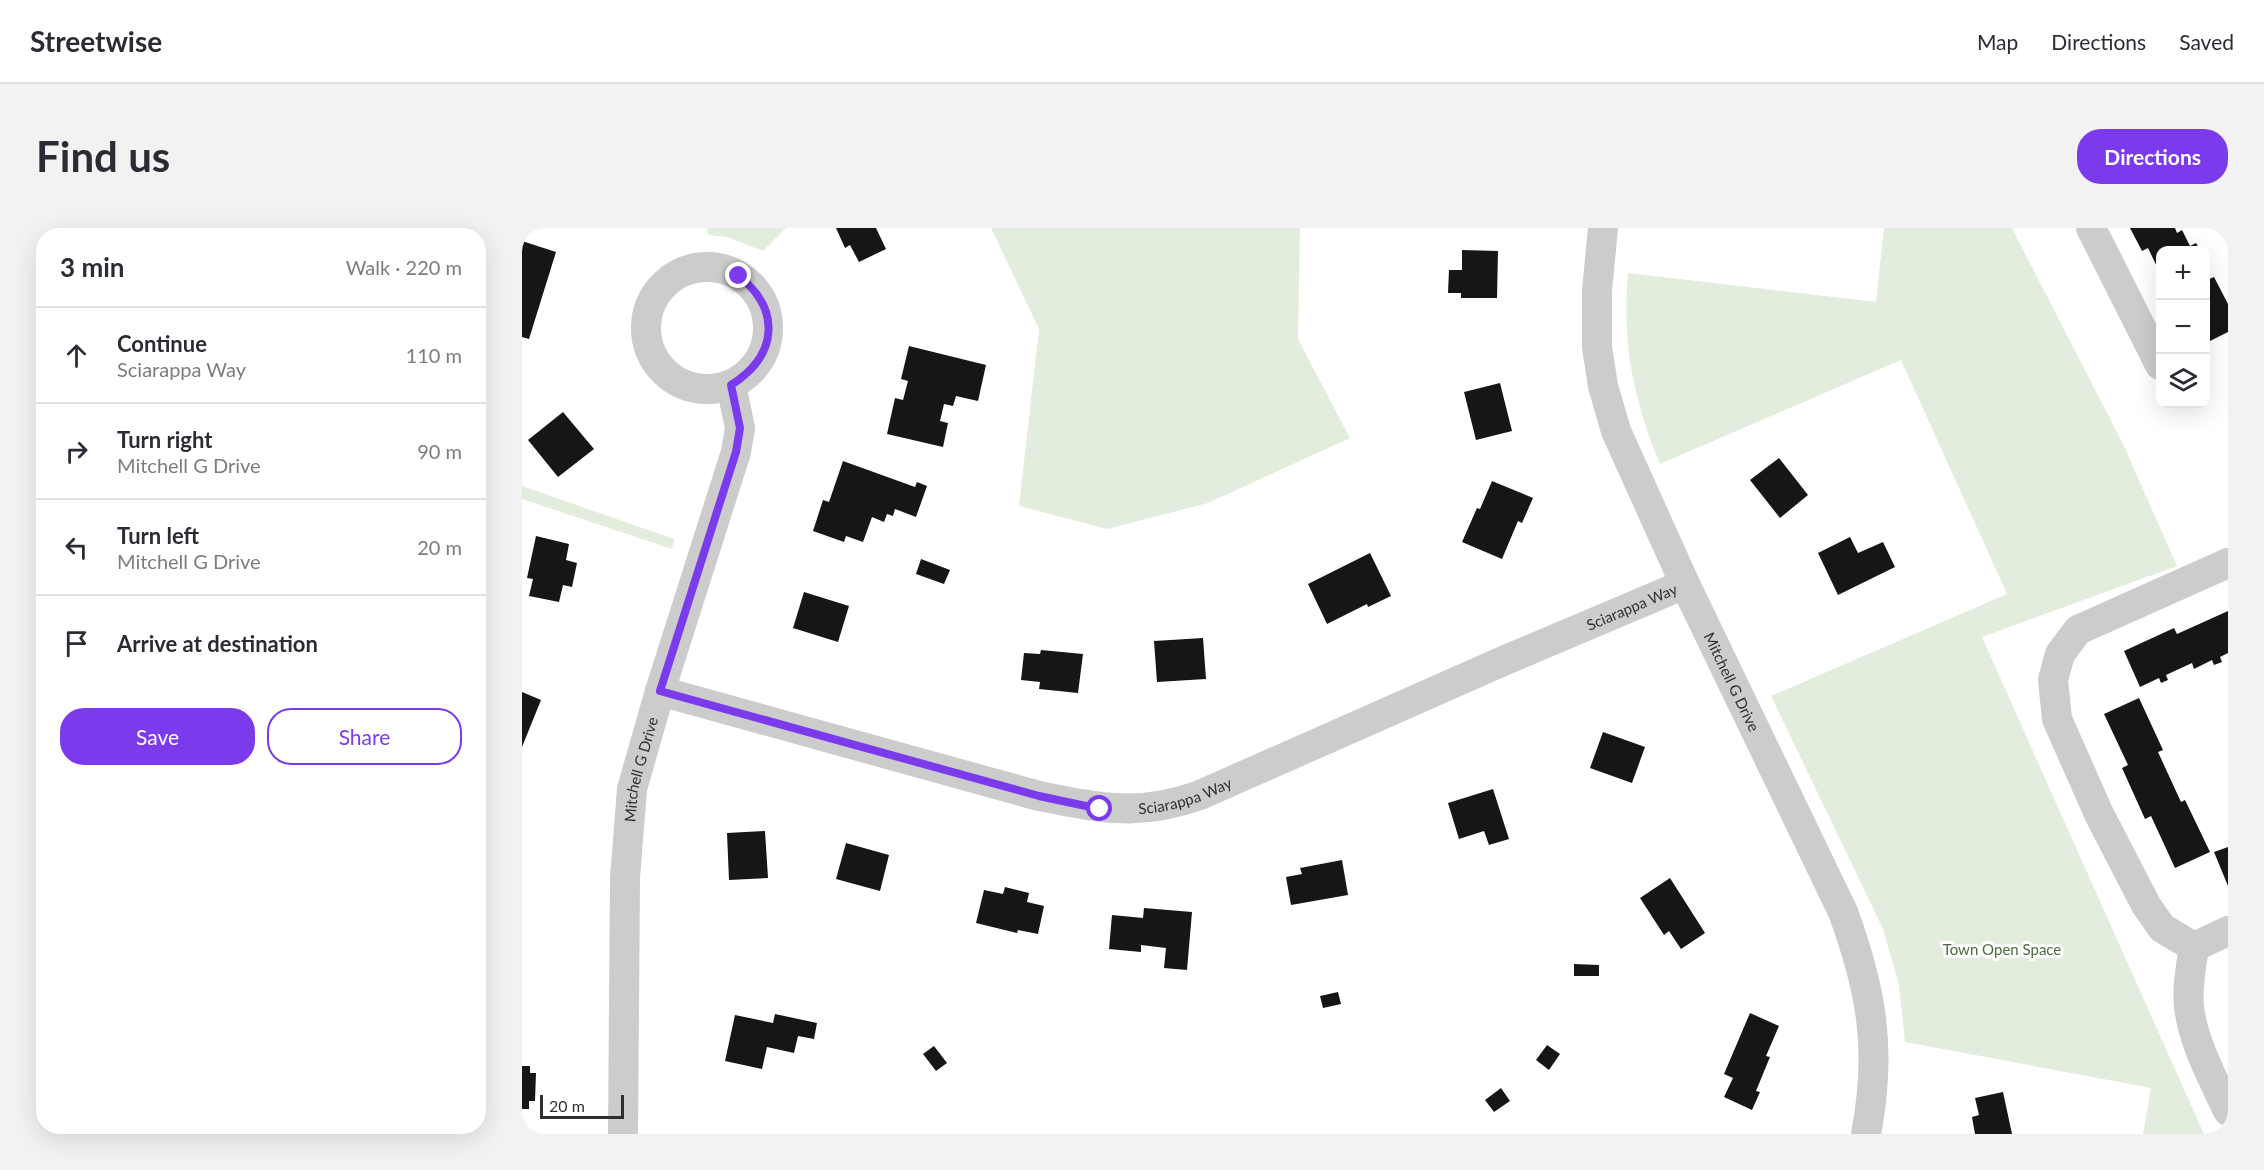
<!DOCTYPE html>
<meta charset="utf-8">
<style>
body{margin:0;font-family:Lato,sans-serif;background:#f2f2f3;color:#2b2b33}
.controls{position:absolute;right:18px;top:18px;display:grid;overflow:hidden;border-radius:12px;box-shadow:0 6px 24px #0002}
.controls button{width:54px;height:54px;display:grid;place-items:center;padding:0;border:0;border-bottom:2px solid #e1e1e2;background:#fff;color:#2b2b33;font:30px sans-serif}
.scale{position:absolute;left:18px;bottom:15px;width:84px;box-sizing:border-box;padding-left:6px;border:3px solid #2f2f2f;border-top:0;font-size:16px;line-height:21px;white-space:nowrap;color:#2f2f2f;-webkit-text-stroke:4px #fff;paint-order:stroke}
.stop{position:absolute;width:18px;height:18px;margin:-14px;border:4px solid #7c3aed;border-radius:50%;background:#fff}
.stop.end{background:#7c3aed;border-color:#fff;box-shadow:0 2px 6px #0008}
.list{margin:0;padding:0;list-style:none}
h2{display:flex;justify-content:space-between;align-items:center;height:78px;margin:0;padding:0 24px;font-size:26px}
h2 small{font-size:20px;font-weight:400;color:#7c7c81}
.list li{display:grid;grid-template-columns:39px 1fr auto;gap:18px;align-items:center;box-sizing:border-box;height:96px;padding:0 24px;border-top:2px solid #e1e1e2}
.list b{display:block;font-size:22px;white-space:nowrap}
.list p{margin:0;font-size:20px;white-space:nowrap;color:#7c7c81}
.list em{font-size:20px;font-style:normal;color:#7c7c81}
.actions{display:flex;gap:12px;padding:18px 24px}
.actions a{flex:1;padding:14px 0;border:2px solid #7c3aed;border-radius:24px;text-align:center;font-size:21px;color:#7c3aed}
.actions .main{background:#7c3aed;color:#fff}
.icon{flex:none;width:33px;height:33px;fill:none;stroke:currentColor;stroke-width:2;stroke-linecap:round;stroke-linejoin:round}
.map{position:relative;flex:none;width:1706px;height:906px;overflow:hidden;border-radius:24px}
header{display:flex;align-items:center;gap:36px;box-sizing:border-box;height:84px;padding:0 30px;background:#fff;border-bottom:2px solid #e1e1e2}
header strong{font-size:28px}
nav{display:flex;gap:33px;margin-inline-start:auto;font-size:21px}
.intro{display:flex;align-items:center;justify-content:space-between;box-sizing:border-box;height:144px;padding:0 36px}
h1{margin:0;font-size:42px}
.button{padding:15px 27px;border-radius:24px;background:#7c3aed;color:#fff;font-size:21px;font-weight:700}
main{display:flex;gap:36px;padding:0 36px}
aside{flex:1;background:#fff;border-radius:24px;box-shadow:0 6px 24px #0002}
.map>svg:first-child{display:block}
.green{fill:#e3eddd}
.building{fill:#161616}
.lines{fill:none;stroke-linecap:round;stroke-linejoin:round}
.minor{stroke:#ccc;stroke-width:30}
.route{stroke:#7c3aed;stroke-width:8}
.labels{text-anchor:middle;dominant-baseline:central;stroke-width:6;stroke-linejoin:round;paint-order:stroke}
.street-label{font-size:15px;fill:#2f2f2f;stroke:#fff}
.park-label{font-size:15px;fill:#4a6c3c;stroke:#fff}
</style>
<header>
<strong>Streetwise</strong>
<nav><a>Map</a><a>Directions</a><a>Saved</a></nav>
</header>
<div class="intro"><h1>Find us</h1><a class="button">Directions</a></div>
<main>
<aside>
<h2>3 min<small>Walk · 220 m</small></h2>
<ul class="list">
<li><svg class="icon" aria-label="ahead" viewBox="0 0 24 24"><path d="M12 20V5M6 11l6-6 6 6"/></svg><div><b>Continue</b><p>Sciarappa Way</p></div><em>110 m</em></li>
<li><svg class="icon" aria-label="right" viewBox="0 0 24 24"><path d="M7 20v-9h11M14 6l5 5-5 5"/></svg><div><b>Turn right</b><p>Mitchell G Drive</p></div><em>90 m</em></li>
<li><svg class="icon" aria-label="left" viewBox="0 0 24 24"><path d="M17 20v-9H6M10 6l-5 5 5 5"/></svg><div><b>Turn left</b><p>Mitchell G Drive</p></div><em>20 m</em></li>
<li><svg class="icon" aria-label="arrive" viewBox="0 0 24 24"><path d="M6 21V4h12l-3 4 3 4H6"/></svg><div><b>Arrive at destination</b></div></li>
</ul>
<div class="actions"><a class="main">Save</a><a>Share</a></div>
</aside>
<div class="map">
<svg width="1706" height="906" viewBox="0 0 1706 906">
<rect width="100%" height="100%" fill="#fff"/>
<g class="green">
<polygon points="185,0 264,0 241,23 205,9 186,7"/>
<polygon points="469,0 778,0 776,111 828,210 686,275 585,301 497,278 517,101"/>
<path d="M1362,0H1490L1601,216L1655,338L1460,409L1682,906H1621L1629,860L1383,814L1377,757L1361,701L1249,468L1485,366L1379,132L1138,236C1111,171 1100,115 1106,45L1354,74Z"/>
<polygon points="0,258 152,311 150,321 0,271"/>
</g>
<g class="building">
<polygon points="314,0 354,0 364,21 337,34 328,17 323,20"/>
<polygon points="1608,0 1653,0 1655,5 1660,2 1668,18 1674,15 1678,22 1638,22 1638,45 1626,20 1620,23"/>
<polygon points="0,13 34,24 7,111 0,109"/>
<polygon points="940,22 976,23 975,70 939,70 939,65 926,65 927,42 940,42"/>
<polygon points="1684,48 1685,52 1692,49 1706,76 1706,104 1684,115"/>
<polygon points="387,118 464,137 456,173 434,168 431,178 422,176 418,193 426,195 421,219 365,206 373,170 381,172 386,153 379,151"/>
<polygon points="978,155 990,203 954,212 942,164"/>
<polygon points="41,184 72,221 36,249 6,212"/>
<polygon points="1257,230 1286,267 1258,290 1228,252"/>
<polygon points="321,233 393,259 395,254 405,258 394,289 373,281 371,288 365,286 362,294 350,289 341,314 324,308 322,314 291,303 301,272 307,274"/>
<polygon points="970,253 1011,270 1000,295 996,293 980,331 940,314 955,280 958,281"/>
<polygon points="14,308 47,316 44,332 55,335 50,359 41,357 37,374 7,368 11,351 5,350"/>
<polygon points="1328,309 1336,325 1361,314 1373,339 1316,367 1296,325"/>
<polygon points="848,325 869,368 846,379 845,376 805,396 786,356"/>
<polygon points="399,331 428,342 422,356 394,346"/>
<polygon points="282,364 327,378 316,414 271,400"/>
<polygon points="1706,383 1706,425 1698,429 1700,434 1692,437 1690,432 1672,441 1670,435 1644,447 1646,452 1639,455 1637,450 1618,459 1602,423 1652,400 1655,406"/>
<polygon points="681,410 684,451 635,454 632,413"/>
<polygon points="519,422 561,426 556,465 517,461 518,454 499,452 502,425 518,426"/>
<polygon points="0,464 19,472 0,519"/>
<polygon points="1617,470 1641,522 1636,524 1659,574 1663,572 1688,624 1653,640 1629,588 1623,591 1600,540 1606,537 1582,486"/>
<polygon points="1081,504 1123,519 1110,555 1068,540"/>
<polygon points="971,561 987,611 967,617 962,603 937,611 926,575"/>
<polygon points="243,603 246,650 207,652 205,605"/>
<polygon points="324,615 367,627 358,663 314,651"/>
<polygon points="1706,619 1706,658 1692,624"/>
<polygon points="820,632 826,667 769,677 764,649 780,646 778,640"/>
<polygon points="1148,650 1183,705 1159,721 1147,703 1142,707 1118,670"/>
<polygon points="483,659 507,665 505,674 522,678 516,706 496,702 495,705 454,695 462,662 481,666"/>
<polygon points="622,680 670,684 665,742 642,740 644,720 619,717 619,724 587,721 590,687 621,690"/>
<polygon points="1052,736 1077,737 1077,748 1052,748"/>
<polygon points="816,764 819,776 801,780 798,768"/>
<polygon points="1228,785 1257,798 1244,828 1248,829 1234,863 1238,864 1230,882 1202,869 1211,850 1202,846"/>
<polygon points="253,786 295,795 292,811 276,808 272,825 245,819 240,841 203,833 213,787 251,795"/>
<polygon points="1025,817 1038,826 1027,842 1014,832"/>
<polygon points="412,818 425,835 414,843 401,826"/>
<polygon points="0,838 8,838 8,845 14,845 13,873 7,873 7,881 0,881"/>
<polygon points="979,860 988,873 972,884 963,872"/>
<polygon points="1481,864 1490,906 1453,906 1450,889 1457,887 1453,870"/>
</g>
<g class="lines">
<g class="minor">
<path id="s1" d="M1081,0L1075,63V119L1081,158L1094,203L1163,356L1321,684C1350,763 1360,823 1344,906"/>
<polyline points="1569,0 1638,137"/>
<circle cx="185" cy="100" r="61"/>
<polyline points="1706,335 1556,402 1538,426 1531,452 1535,491 1577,586 1624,677 1640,700 1672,719 1706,703"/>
<path id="s2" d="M138,463L517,568C578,580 618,589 678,567L979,434L1163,356"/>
<path d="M1672,719C1669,738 1665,759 1667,779C1671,814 1691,851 1706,883"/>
<path id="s3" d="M101,906L103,650L110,561L138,463L214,224L218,200L209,157"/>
</g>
</g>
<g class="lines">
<path class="route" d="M217,48C260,83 255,128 209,157L218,200L214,224L138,463L517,568L578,581"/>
</g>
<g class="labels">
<g class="street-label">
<text stroke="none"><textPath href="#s2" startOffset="1028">Sciarappa Way</textPath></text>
<text stroke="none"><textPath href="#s1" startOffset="482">Mitchell G Drive</textPath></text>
<text stroke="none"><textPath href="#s3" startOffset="366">Mitchell G Drive</textPath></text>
<text stroke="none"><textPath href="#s2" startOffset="542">Sciarappa Way</textPath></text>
</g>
<g class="park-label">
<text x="1480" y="721">Town Open Space</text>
</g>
</g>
</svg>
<div class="controls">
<button>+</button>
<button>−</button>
<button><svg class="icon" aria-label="layers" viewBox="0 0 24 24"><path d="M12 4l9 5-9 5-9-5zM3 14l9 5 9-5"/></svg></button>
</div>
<div class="scale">20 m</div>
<div class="stop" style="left:578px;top:581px"></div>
<div class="stop end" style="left:217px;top:48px"></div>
</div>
</main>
